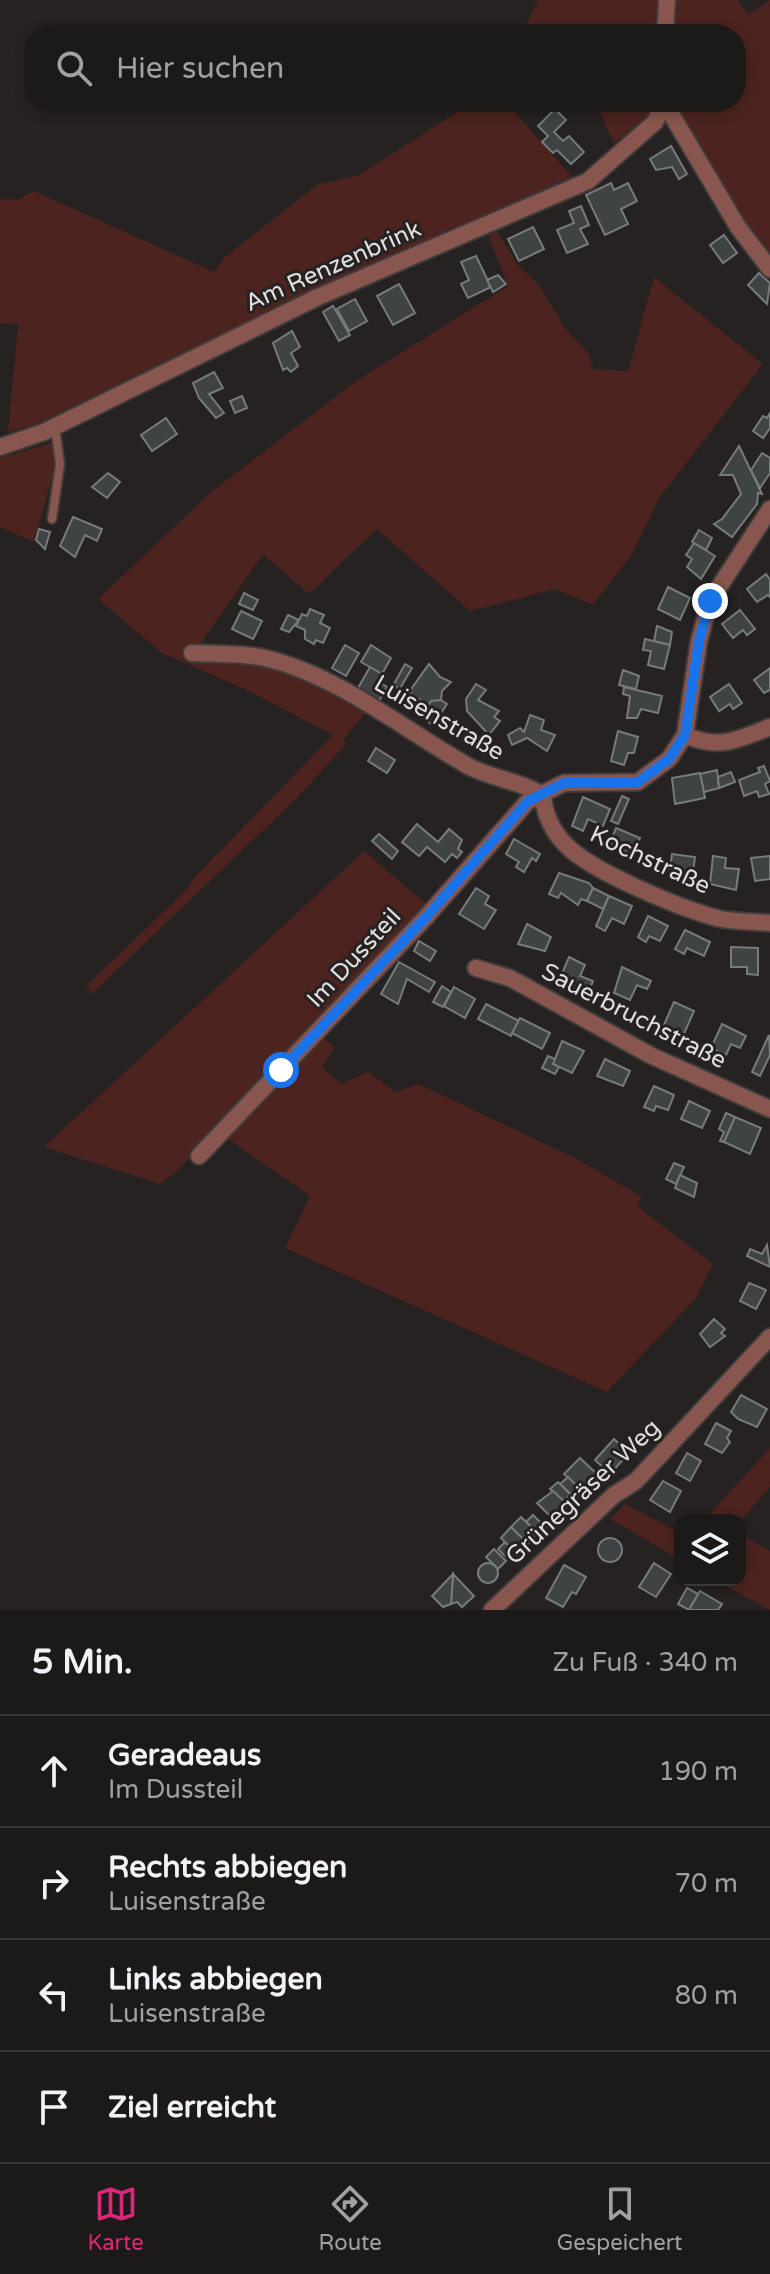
<!DOCTYPE html>
<html lang="de">
<meta charset="utf-8">
<style>
body{margin:0;font-family:"Varela Round",sans-serif;background:#292726;color:#f1f3f6}
.controls{position:absolute;right:24px;bottom:24px;display:grid;overflow:hidden;border-radius:16px;box-shadow:0 4px 12px #0003}
.controls button{width:72px;height:72px;display:grid;place-items:center;padding:0;border:0;border-bottom:2px solid #3a3838;background:#1c1a19;color:#f1f3f6;font:40px sans-serif}
.stop{position:absolute;width:24px;height:24px;margin:-18px;border:6px solid #1a73e8;border-radius:50%;background:#fff}
.stop.end{background:#1a73e8;border-color:#fff;box-shadow:0 2px 8px #0008}
.list{margin:0;padding:0;list-style:none}
h2{display:flex;justify-content:space-between;align-items:center;height:104px;margin:0;padding:0 32px;font-size:34px}
h2 small{font-size:26px;font-weight:400;color:#a0a1a2}
.list li{display:grid;grid-template-columns:52px 1fr auto;gap:24px;align-items:center;box-sizing:border-box;height:112px;padding:0 32px;border-top:2px solid #3a3838}
.list b{display:block;font-size:30px;white-space:nowrap}
.list p{margin:0;font-size:26px;white-space:nowrap;color:#a0a1a2}
.list em{font-size:26px;font-style:normal;color:#a0a1a2}
.icon{flex:none;width:44px;height:44px;fill:none;stroke:currentColor;stroke-width:2;stroke-linecap:round;stroke-linejoin:round}
.map{position:relative;flex:none;width:770px;height:1610px;overflow:hidden}
.search{position:absolute;background:#1c1a19;box-shadow:0 4px 12px #0003;left:24px;right:24px;top:24px;height:88px;display:flex;align-items:center;gap:20px;box-sizing:border-box;padding:0 28px;border-radius:32px;color:#a0a1a2;font-size:30px}
.sheet{height:552px;background:#1c1a19}
nav{display:flex;justify-content:space-around;align-items:center;box-sizing:border-box;height:112px;border-top:2px solid #3a3838;background:#1c1a19;font-size:22px;color:#a0a1a2}
nav a{display:grid;justify-items:center;gap:4px}
nav .on{color:#db2777}
.map>svg:first-child{display:block}
.green{fill:#4c231e}
.building{fill:#3f4344;stroke:#767b7c;stroke-width:2}
.lines{fill:none;stroke-linecap:round;stroke-linejoin:round}
.lane-casing{stroke:#3f3c3b;stroke-width:12}
.street-casing{stroke:#3f3c3b;stroke-width:20}
.lane{stroke:#88564f;stroke-width:8}
.street{stroke:#88564f;stroke-width:16}
.route{stroke:#1a73e8;stroke-width:10}
.labels{text-anchor:middle;dominant-baseline:central;stroke-width:6;stroke-linejoin:round;paint-order:stroke}
.street-label{font-size:24px;fill:#e0dede;stroke:#252221}
</style>
<div class="map">
<svg width="770" height="1610" viewBox="0 0 770 1610">
<rect width="100%" height="100%" fill="#252221"/>
<g class="green">
<polygon points="538,0 661,0 660,34 522,34"/>
<polygon points="673,0 738,0 748,15 770,0 770,254 761,247 681,121 679,102 736,102 736,34 672,34"/>
<polygon points="472,102 520,102 513,110 572,177 317,291 40,423 8,432 18,324 0,323 0,199 17,200 34,191 214,272 225,257 318,184 360,175"/>
<polygon points="595,102 658,102 650,119 614,143"/>
<polygon points="497,231 518,265 540,286 565,328 589,354 593,369 628,371 654,277 763,364 660,497 632,554 593,605 555,589 470,611 377,529 309,594 263,554 198,647 296,673 368,710 343,740 347,743 299,796 93,993 86,986 187,889 193,879 333,735 245,689 162,653 98,599 210,493 356,381 508,286 488,235"/>
<polygon points="54,442 56,463 34,542 0,527 0,458"/>
<polygon points="364,851 430,907 178,1170 160,1184 44,1147"/>
<polygon points="319,1035 335,1047 322,1067 341,1084 368,1072 396,1092 419,1084 577,1159 642,1197 637,1206 713,1264 696,1298 607,1392 285,1248 310,1196 224,1136"/>
<polygon points="770,1448 770,1487 740,1521 704,1520"/>
<polygon points="625,1504 680,1533 680,1560 610,1519"/>
<polygon points="740,1533 770,1551 770,1610 715,1580 740,1580"/>
</g>
<g class="building">
<polygon points="555,109 566,120 554,132 563,141 569,136 584,152 571,164 557,150 553,153 542,142 548,136 538,126"/>
<polygon points="671,146 687,174 679,179 672,167 656,170 650,159"/>
<polygon points="611,183 614,190 628,183 637,201 621,209 628,224 605,235 586,195"/>
<polygon points="581,206 589,225 580,229 588,244 567,253 557,230 574,223 569,211"/>
<polygon points="533,227 544,249 519,261 508,239"/>
<polygon points="724,235 737,253 723,263 710,245"/>
<polygon points="476,256 491,287 468,298 461,284 469,280 461,262"/>
<polygon points="759,273 770,283 767,304 748,285"/>
<polygon points="498,275 506,284 493,292 487,280"/>
<polygon points="399,284 415,313 393,325 377,296"/>
<polygon points="355,299 367,321 349,331 337,309"/>
<polygon points="333,306 350,335 339,341 323,312"/>
<polygon points="292,331 300,347 291,353 298,366 291,372 287,368 283,370 273,343"/>
<polygon points="214,372 223,388 209,394 224,413 216,418 199,398 193,383"/>
<polygon points="242,396 247,408 235,413 230,401"/>
<polygon points="770,413 770,428 763,438 753,431 763,416 767,418"/>
<polygon points="166,418 177,434 152,451 141,435"/>
<polygon points="739,446 762,494 758,493 757,504 732,537 714,524 722,519 741,494 733,475 720,475"/>
<polygon points="762,453 770,458 770,473 760,488 751,470"/>
<polygon points="108,473 120,482 107,498 92,487"/>
<polygon points="73,517 102,529 97,541 85,535 75,557 60,546"/>
<polygon points="39,529 50,532 45,549 36,540"/>
<polygon points="699,530 712,538 706,550 692,542"/>
<polygon points="694,543 715,556 701,579 687,567 692,559 686,555"/>
<polygon points="766,574 770,580 770,597 768,595 757,602 747,589"/>
<polygon points="668,587 690,598 680,620 658,609"/>
<polygon points="244,593 258,600 253,610 239,604"/>
<polygon points="310,609 324,615 320,623 330,628 323,643 316,640 314,644 305,639 305,630 296,626 302,614 307,616"/>
<polygon points="740,610 755,629 747,635 743,630 733,638 722,624"/>
<polygon points="241,611 262,621 253,639 232,629"/>
<polygon points="288,615 299,620 289,632 281,629"/>
<polygon points="657,626 672,632 670,645 654,641"/>
<polygon points="645,639 670,645 664,669 648,665 651,651 643,650"/>
<polygon points="345,645 359,653 346,676 332,668"/>
<polygon points="371,645 391,658 382,674 361,662"/>
<polygon points="405,664 412,668 399,690 394,684"/>
<polygon points="429,664 440,677 451,682 442,691 441,700 428,705 409,692"/>
<polygon points="370,667 382,674 378,681 387,687 379,701 358,688"/>
<polygon points="770,668 770,690 764,693 754,680"/>
<polygon points="623,670 639,676 636,689 619,685"/>
<polygon points="476,684 486,690 478,700 499,711 494,717 500,721 489,735 467,711 466,699"/>
<polygon points="729,684 742,703 733,709 730,704 719,711 710,697"/>
<polygon points="624,687 662,696 658,713 641,709 637,718 627,718 630,696 623,694"/>
<polygon points="441,700 447,704 433,725 421,717 431,701"/>
<polygon points="530,715 544,720 541,730 555,735 547,751 527,738 512,745 508,735 520,728 524,732"/>
<polygon points="618,731 638,737 634,753 628,753 624,765 611,761"/>
<polygon points="376,748 395,760 387,773 368,761"/>
<polygon points="764,766 770,781 765,784 769,794 759,797 757,791 744,796 739,780 760,772 758,768"/>
<polygon points="717,770 719,788 704,792 700,774"/>
<polygon points="731,772 735,782 719,788 718,777"/>
<polygon points="700,773 705,798 675,804 672,778"/>
<polygon points="622,796 629,799 618,824 611,821"/>
<polygon points="583,797 610,809 603,826 588,819 583,831 572,826"/>
<polygon points="417,824 438,842 449,829 462,840 458,849 462,852 457,858 452,854 445,862 427,847 419,856 402,842"/>
<polygon points="616,828 640,838 633,855 609,845"/>
<polygon points="379,834 398,851 392,859 372,841"/>
<polygon points="514,839 540,854 536,861 532,858 524,872 516,867 519,862 506,854"/>
<polygon points="672,854 695,857 692,880 682,879 683,872 670,871"/>
<polygon points="713,856 726,858 725,868 739,869 736,890 710,884"/>
<polygon points="770,856 770,879 755,881 751,858"/>
<polygon points="559,873 589,883 593,888 587,901 581,899 578,905 561,893 558,898 549,894"/>
<polygon points="476,888 489,896 485,904 496,910 484,929 459,914"/>
<polygon points="593,888 609,896 603,909 587,901"/>
<polygon points="609,896 632,906 624,924 612,918 605,931 596,926"/>
<polygon points="648,916 668,926 660,941 649,936 646,942 638,937"/>
<polygon points="527,924 551,937 545,951 518,944"/>
<polygon points="685,930 710,942 704,956 687,948 684,954 675,949"/>
<polygon points="419,941 436,951 430,961 414,951"/>
<polygon points="731,947 758,948 758,975 747,974 747,967 731,967"/>
<polygon points="569,957 585,965 580,976 593,981 587,995 558,983"/>
<polygon points="399,962 435,982 429,992 407,979 398,1004 381,994"/>
<polygon points="622,967 651,981 647,989 637,985 630,1000 614,993"/>
<polygon points="442,986 451,992 443,1007 433,1002"/>
<polygon points="454,987 475,999 465,1018 444,1006"/>
<polygon points="674,1002 694,1011 683,1036 663,1027"/>
<polygon points="486,1004 519,1021 511,1036 478,1019"/>
<polygon points="520,1018 550,1033 542,1049 512,1033"/>
<polygon points="722,1024 746,1036 740,1048 731,1044 726,1055 711,1048"/>
<polygon points="769,1035 770,1055 760,1076 752,1072"/>
<polygon points="562,1041 584,1051 572,1073 553,1064"/>
<polygon points="548,1056 555,1059 553,1064 559,1067 555,1074 542,1068"/>
<polygon points="605,1059 630,1071 623,1086 597,1076"/>
<polygon points="654,1086 674,1095 668,1110 656,1106 654,1111 644,1107"/>
<polygon points="689,1101 710,1111 702,1128 681,1119"/>
<polygon points="726,1113 735,1117 724,1142 720,1141 724,1132 719,1129"/>
<polygon points="735,1117 761,1128 750,1154 724,1142"/>
<polygon points="674,1163 684,1167 676,1184 666,1179"/>
<polygon points="680,1175 697,1183 694,1197 675,1188"/>
<polygon points="767,1245 770,1267 747,1256 750,1249 762,1254"/>
<polygon points="749,1283 766,1290 756,1309 740,1301"/>
<polygon points="714,1319 725,1329 721,1333 725,1336 710,1347 700,1334"/>
<polygon points="741,1395 767,1409 757,1427 738,1419 731,1412"/>
<polygon points="716,1423 731,1431 727,1438 730,1442 722,1453 705,1444"/>
<polygon points="614,1439 629,1453 610,1474 595,1460"/>
<polygon points="687,1453 701,1461 690,1481 676,1473"/>
<polygon points="580,1458 598,1475 582,1491 564,1474"/>
<polygon points="568,1477 582,1491 575,1498 560,1484"/>
<polygon points="663,1481 681,1491 670,1512 650,1500"/>
<polygon points="558,1482 570,1494 564,1502 550,1489"/>
<polygon points="553,1491 568,1505 554,1520 537,1503"/>
<polygon points="533,1515 546,1528 540,1534 526,1522"/>
<polygon points="521,1517 537,1533 528,1544 511,1527"/>
<polygon points="511,1527 528,1544 516,1554 501,1538"/>
<circle cx="610" cy="1550" r="12"/>
<polygon points="505,1542 516,1554 511,1562 498,1549"/>
<polygon points="494,1549 506,1561 498,1569 486,1557"/>
<polygon points="654,1563 671,1574 656,1597 639,1587"/>
<circle cx="488" cy="1573" r="10"/>
<polygon points="564,1565 586,1577 576,1594 572,1592 563,1607 546,1598"/>
<polygon points="453,1574 474,1596 462,1607 457,1602 451,1604"/>
<polygon points="453,1574 451,1604 443,1607 432,1596"/>
<polygon points="687,1588 698,1594 689,1610 678,1604"/>
<polygon points="700,1591 722,1604 718,1610 689,1610"/>
</g>
<g class="lines">
<defs>
<polyline id="lane" points="52,519 60,464 55,427"/>
<g id="street">
<polyline points="665,34 667,0"/>
<polyline points="664,102 738,227 770,269"/>
<polyline points="0,447 44,432 318,297 588,181 655,122 664,103"/>
<path d="M192,653C217,654 242,653 265,658C340,676 404,730 470,767C493,779 522,781 543,796"/>
<path d="M685,735C718,750 738,740 770,727"/>
<path d="M543,796C544,814 553,832 566,845C592,872 684,910 721,919C737,922 754,922 770,923"/>
<polyline points="476,968 510,978 652,1056 770,1109"/>
<polyline points="199,1156 427,916 528,801 564,783 638,782 669,759 685,735 699,641 710,601 770,509"/>
<polyline points="492,1610 614,1495 636,1481 770,1337"/>
</g>
</defs>
<use href="#lane" class="lane-casing"/>
<use href="#street" class="street-casing"/>
<use href="#lane" class="lane"/>
<use href="#street" class="street"/>
</g>
<g class="lines">
<polyline class="route" points="281,1070 427,916 528,801 564,783 638,782 669,759 685,735 699,641 710,601"/>
</g>
<g class="labels">
<g class="street-label">
<text transform="translate(333 266) rotate(-24)">Am Renzenbrink</text>
<text transform="translate(439 718) rotate(30)">Luisenstraße</text>
<text transform="translate(650 860) rotate(25)">Kochstraße</text>
<text transform="translate(354 958) rotate(-47)">Im Dussteil</text>
<text transform="translate(634 1016) rotate(27)">Sauerbruchstraße</text>
<text transform="translate(583 1492) rotate(-43)">Grünegräser Weg</text>
</g>
</g>
</svg>
<div class="controls">
<button><svg class="icon" aria-label="layers" viewBox="0 0 24 24"><path d="M12 4l9 5-9 5-9-5zM3 14l9 5 9-5"/></svg></button>
</div>
<div class="stop" style="left:281px;top:1070px"></div>
<div class="stop end" style="left:710px;top:601px"></div>
<div class="search"><svg class="icon" aria-label="search" viewBox="0 0 24 24"><circle cx="10" cy="10" r="6"/><path d="M15 15l6 6"/></svg>Hier suchen</div>
</div>
<section class="sheet">
<h2>5 Min.<small>Zu Fuß · 340 m</small></h2>
<ul class="list">
<li><svg class="icon" aria-label="ahead" viewBox="0 0 24 24"><path d="M12 20V5M6 11l6-6 6 6"/></svg><div><b>Geradeaus</b><p>Im Dussteil</p></div><em>190 m</em></li>
<li><svg class="icon" aria-label="right" viewBox="0 0 24 24"><path d="M7 20v-9h11M14 6l5 5-5 5"/></svg><div><b>Rechts abbiegen</b><p>Luisenstraße</p></div><em>70 m</em></li>
<li><svg class="icon" aria-label="left" viewBox="0 0 24 24"><path d="M17 20v-9H6M10 6l-5 5 5 5"/></svg><div><b>Links abbiegen</b><p>Luisenstraße</p></div><em>80 m</em></li>
<li><svg class="icon" aria-label="arrive" viewBox="0 0 24 24"><path d="M6 21V4h12l-3 4 3 4H6"/></svg><div><b>Ziel erreicht</b></div></li>
</ul>
</section>
<nav>
<a class="on"><svg class="icon" aria-label="map" viewBox="0 0 24 24"><path d="M3 6l6-2 6 2 6-2v14l-6 2-6-2-6 2zM9 4v14M15 6v14"/></svg>Karte</a>
<a><svg class="icon" aria-label="directions" viewBox="0 0 24 24"><path d="M12 3l9 9-9 9-9-9zM9 14v-3h6M13 9l2 2-2 2"/></svg>Route</a>
<a><svg class="icon" aria-label="saved" viewBox="0 0 24 24"><path d="M7 4h10v16l-5-4-5 4z"/></svg>Gespeichert</a>
</nav>
